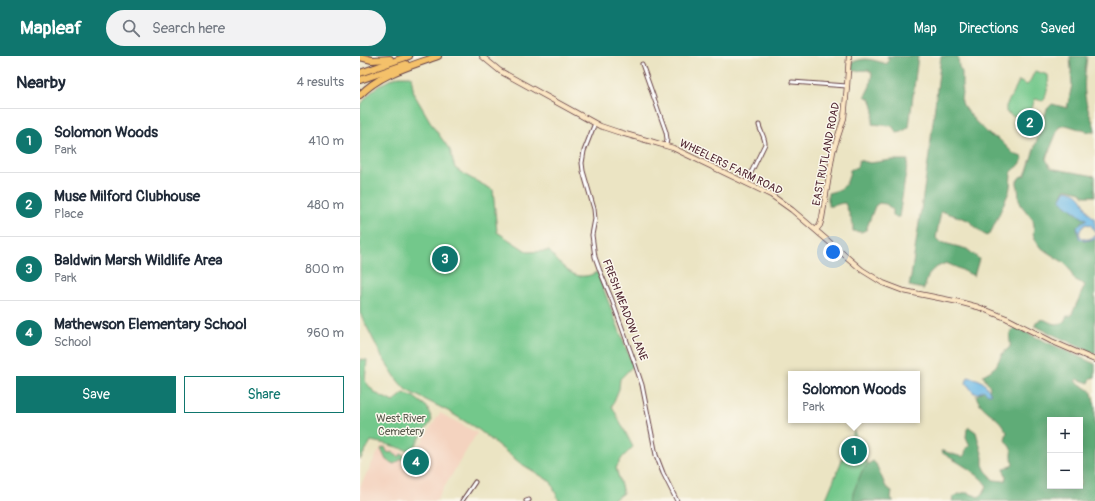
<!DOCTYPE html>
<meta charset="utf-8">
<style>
body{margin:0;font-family:Pangolin,sans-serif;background:#f2f2f3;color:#1f2937}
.controls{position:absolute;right:12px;bottom:12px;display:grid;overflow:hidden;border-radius:0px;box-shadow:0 2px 10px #0003}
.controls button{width:36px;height:36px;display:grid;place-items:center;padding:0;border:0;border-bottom:1px solid #e0e1e3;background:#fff;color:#1f2937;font:20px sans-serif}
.you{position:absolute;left:473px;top:196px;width:14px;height:14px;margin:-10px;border:3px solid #fff;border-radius:50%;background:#1a73e8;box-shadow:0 0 0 6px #1a73e833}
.badge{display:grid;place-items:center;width:26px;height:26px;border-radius:50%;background:#0f766e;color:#fff;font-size:13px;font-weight:700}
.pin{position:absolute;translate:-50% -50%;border:2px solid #fff;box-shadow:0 1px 4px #0006}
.popup{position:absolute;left:428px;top:315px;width:132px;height:52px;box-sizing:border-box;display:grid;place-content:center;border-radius:0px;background:#fff;filter:drop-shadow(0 1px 3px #0005);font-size:13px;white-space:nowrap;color:#747a83}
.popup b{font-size:15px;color:#1f2937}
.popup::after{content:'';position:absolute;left:50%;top:100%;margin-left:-8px;border:8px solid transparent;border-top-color:#fff}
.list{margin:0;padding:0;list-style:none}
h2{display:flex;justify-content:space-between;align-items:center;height:52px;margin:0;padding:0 16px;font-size:17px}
h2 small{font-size:13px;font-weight:400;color:#747a83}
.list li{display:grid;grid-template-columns:26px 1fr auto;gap:12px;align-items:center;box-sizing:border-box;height:64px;padding:0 16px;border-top:1px solid #e0e1e3}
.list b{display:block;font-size:15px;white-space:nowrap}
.list p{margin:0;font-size:13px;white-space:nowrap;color:#747a83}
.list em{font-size:13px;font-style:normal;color:#747a83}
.actions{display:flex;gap:8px;padding:12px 16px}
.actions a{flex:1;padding:9px 0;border:1px solid #0f766e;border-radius:0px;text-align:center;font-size:14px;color:#0f766e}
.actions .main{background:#0f766e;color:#fff}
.icon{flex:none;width:22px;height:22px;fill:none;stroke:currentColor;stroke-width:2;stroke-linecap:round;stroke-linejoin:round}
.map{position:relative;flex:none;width:735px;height:445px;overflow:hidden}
header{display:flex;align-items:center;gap:24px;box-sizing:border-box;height:56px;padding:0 20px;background:#0f766e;color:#fff}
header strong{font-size:19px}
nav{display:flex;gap:22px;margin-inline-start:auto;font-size:14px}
.search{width:280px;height:36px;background:#f2f2f3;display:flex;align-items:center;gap:10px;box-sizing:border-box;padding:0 14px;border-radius:22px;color:#747a83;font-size:15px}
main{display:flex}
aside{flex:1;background:#fff}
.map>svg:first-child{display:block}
.built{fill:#f4d3bf}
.green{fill:#73c88b;stroke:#5e745b}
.forest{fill:#5eac77;stroke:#546651;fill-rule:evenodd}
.water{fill:#6dbae7;stroke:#5c6c89}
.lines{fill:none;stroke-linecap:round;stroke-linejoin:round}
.street-casing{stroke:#623d42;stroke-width:5}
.secondary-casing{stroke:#623d42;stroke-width:6}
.highway-casing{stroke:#623d42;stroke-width:8}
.street{stroke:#fff;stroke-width:3}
.secondary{stroke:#fbe6c3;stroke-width:4.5}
.highway{stroke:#f4c16a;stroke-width:6}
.labels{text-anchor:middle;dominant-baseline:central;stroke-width:3;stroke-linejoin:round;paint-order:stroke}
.street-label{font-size:11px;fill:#4a1f2b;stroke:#fbf7ec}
.park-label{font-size:11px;fill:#585a4d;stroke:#fbf7ec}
</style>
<header>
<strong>Mapleaf</strong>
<div class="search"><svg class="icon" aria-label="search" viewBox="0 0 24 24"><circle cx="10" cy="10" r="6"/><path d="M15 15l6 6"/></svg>Search here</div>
<nav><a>Map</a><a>Directions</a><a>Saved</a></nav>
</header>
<main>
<aside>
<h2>Nearby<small>4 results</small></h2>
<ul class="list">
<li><span class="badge">1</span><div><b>Solomon Woods</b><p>Park</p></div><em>410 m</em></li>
<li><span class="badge">2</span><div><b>Muse Milford Clubhouse</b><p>Place</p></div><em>480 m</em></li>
<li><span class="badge">3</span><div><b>Baldwin Marsh Wildlife Area</b><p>Park</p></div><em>800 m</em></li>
<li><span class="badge">4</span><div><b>Mathewson Elementary School</b><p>School</p></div><em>960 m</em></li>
</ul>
<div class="actions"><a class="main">Save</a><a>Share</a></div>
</aside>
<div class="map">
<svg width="735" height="445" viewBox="0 0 735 445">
<rect width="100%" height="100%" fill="#fbf7ec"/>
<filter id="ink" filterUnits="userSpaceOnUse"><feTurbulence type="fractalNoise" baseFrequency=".025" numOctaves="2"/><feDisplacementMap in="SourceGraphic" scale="8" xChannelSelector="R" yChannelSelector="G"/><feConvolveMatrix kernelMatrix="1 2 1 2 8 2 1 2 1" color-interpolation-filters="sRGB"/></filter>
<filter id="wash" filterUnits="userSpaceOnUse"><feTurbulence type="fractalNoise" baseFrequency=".012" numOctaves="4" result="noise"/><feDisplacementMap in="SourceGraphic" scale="16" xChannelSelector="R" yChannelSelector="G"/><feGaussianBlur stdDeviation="0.9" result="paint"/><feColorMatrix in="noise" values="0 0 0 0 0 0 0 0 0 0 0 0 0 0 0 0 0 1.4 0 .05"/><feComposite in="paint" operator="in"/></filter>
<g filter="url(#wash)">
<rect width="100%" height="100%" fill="#ebe4c3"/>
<polygon class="built" points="80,357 117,377 76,445 0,445 0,430 22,389 53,399"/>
<g class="green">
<path d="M675,15L688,19C689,27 687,39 683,45L675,43L670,58H665L661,67L656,62L646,56V50L658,27L659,25L667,29L669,27Z"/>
<path d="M39,20H51L54,38L74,72L90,94L95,112L105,119L133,134L137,176L168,196L189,195C198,205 210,222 225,220C229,220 233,218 237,216L273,310L260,323L259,333L252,350L273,391L262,402L256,412L263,437L252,445H199L191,426L160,407L119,374L88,355L46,334L38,325L21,299L0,257V50C12,33 19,28 39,20Z"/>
<polygon points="0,303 7,304 5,325 15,337 33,346 44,337 54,341 67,351 72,364 51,395 26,388 11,385 0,404"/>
<polygon points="494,375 522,445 465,445"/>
<polygon points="25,391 27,396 30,397 31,396 39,401 41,398 44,399 44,403 40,404 34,408 26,404 21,393"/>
</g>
<g class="forest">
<path d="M527,0H558L549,71L542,76L537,77L532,70L512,68L514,55L511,44L505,40L510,30L512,17L508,14L493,15L491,13V7C505,0 513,4 527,8L529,4Z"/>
<path d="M581,0H598L599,11L602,16V37L601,43L603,49L616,66L631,80L639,83L654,98L662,101L663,102C660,112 655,111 651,117L650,131L649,136L632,174L627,180L622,177L608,164L581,155L576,182L580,186L607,193L619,203L614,220L598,212L586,207C568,215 570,215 564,233L549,230L551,221L569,99Z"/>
<path d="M710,0H727C725,18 722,35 728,53C730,61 735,68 735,76H729L706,69L699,71L686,103L690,111L695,113L735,120V140H724L721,136L709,133H705L701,142V145L723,162L727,163L726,165L722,166L717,171L719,182L724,185L735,183V298L675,270L676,266C686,260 686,267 696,268C697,268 702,267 703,267L707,260H711L712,258L725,229L714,223L709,212L703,206L687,196L679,190L676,185L673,178L674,170L673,164L661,149L659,143L658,131L657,128V125L660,121L665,119L667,115L687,53L692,48L707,52L712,29Z"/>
<path d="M499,104L510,107L531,104H548L539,161H536L533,159V154L526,148L519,147L515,150L506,174L501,176L493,175V168L485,147C478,147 474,151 468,150V137C484,133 487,131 490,114L497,111Z"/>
<path d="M655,271L671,279L735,308V321L731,322L729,327L717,323L715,325C720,329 729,332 732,337C733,341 734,346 735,350V445H592L593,441C603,435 608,436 618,441L622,439L627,430C617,415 596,406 581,396V395H583L602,401C606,399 605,396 606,392L610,390L606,381L607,373L609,371L616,376L623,401V409L626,415L630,419L631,422L634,424L645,425L646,420L644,414L645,412L651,410L653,409L652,401V394L645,384L647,376C644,372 642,368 639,365C630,356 621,353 616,340L624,334L630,338L629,335L630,331L623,319L630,315L636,310L642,298L650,291C651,282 646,279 655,271ZM690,364H720V430H690Z"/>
<polygon points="513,405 516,408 526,431 532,435 531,442 534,445 494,445 493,437 502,415 508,408"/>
</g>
<g class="water">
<path d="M706,134C728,137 722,156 735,162V176L731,169L726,168C711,179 726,189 735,179V183L724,185L719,182L717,171L722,166L726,164L727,163L723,162L701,145V142L705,135Z"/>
<path d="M608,321C623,324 623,325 631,338H628L623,334L619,337H614L606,327Z"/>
</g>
</g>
<g filter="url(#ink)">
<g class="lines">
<defs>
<g id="street">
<polyline points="282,8 306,76 307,83 306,89"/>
<polyline points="432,26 487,30"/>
<polyline points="235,67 224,95 222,107 223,115 234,153 235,163 232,179 235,201 240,215 252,244 274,305 282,329 296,399 303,417 317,445"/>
<path d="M386,127L405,88C405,81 400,75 399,69"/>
<polyline points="102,445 115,426"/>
<polyline points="166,445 169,444"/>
</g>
<g id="secondary">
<polyline points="122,0 129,6 140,15 240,70 258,76 293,86 313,92 411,139 432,154 502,214 523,227 544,235 599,246 618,251 646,262 691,285 735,304"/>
<polyline points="456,174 460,169 462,162 473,95 484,62 487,30 489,0"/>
</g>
<g id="highway">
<polyline points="0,1 12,4 30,3"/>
<polyline points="0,17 49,0"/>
<polyline points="0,24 46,8"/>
<path d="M0,39C20,18 51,10 78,0"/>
</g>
</defs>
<use href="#street" class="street-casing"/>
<use href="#secondary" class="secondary-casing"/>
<use href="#highway" class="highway-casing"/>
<use href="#street" class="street"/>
<use href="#secondary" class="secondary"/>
<use href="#highway" class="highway"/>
</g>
</g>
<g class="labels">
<g class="street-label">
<text transform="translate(466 98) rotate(-79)">EAST RUTLAND ROAD</text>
<text transform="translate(371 111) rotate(26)">WHEELERS FARM ROAD</text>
<text transform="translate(265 254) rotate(69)">FRESH MEADOW LANE</text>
</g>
<g class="park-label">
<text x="41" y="362">West River<tspan x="41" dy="13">Cemetery</tspan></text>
</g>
</g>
</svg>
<div class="controls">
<button>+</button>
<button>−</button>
</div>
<div class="you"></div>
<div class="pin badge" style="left:494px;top:395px">1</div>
<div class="popup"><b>Solomon Woods</b>Park</div>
<div class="pin badge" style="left:670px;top:67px">2</div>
<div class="pin badge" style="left:85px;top:203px">3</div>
<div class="pin badge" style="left:56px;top:406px">4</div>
</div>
</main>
